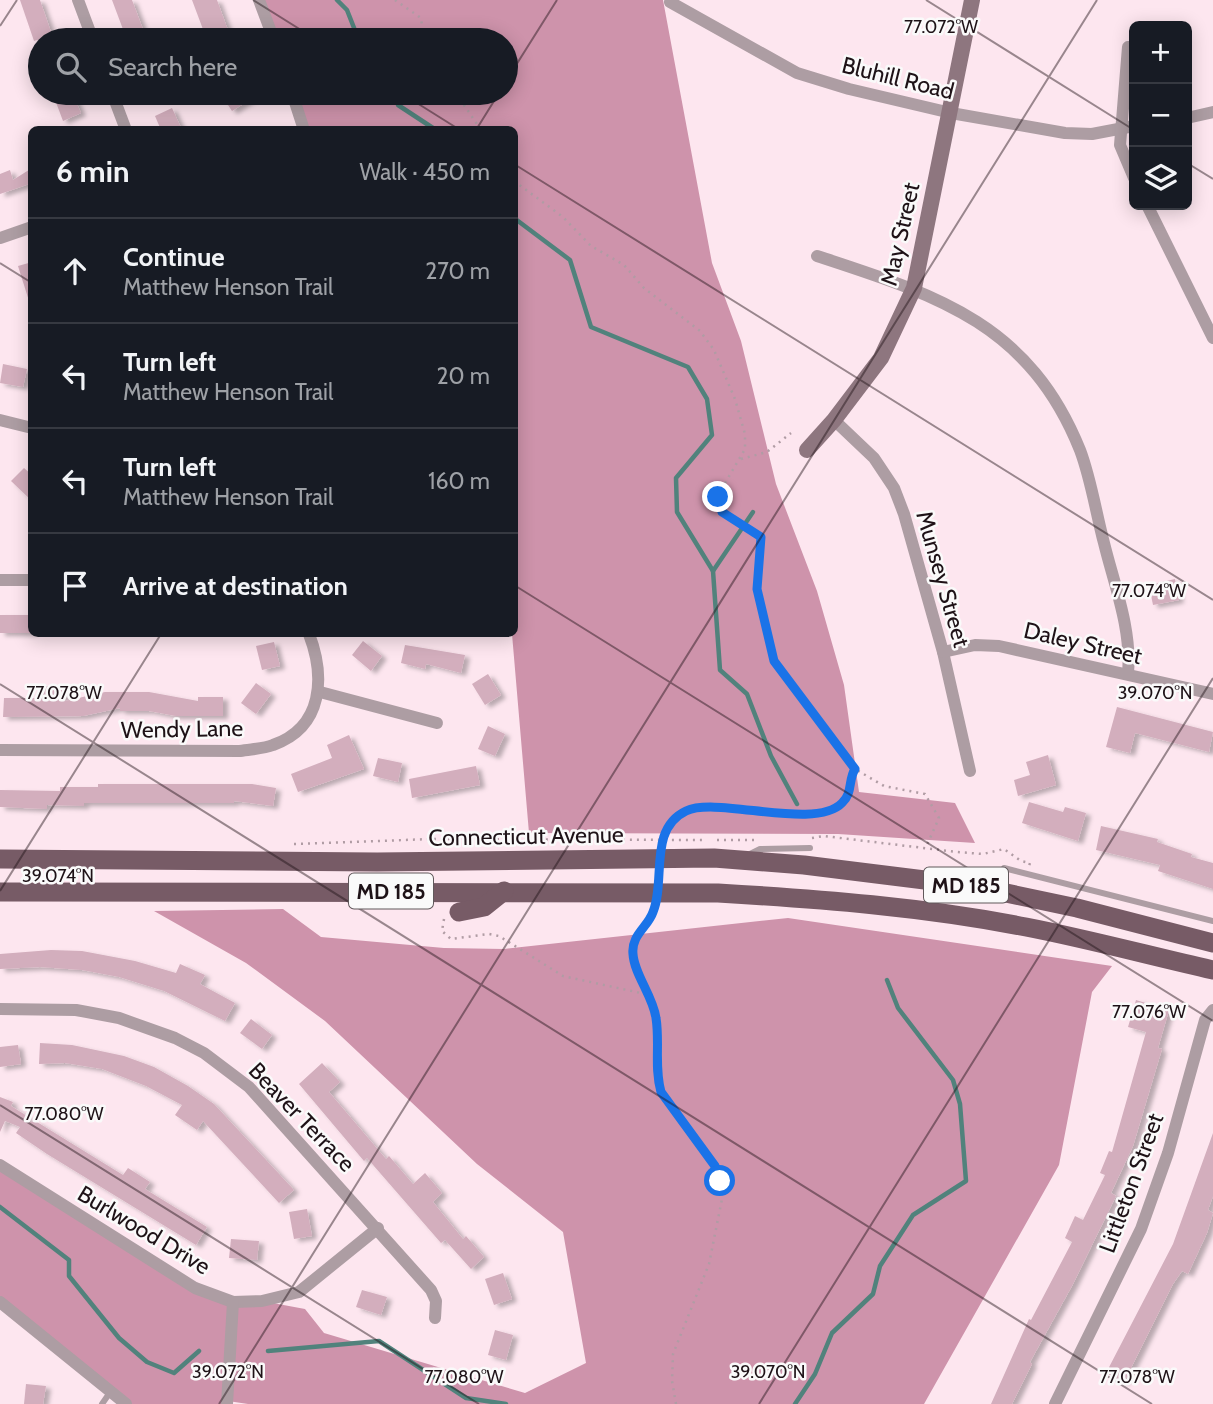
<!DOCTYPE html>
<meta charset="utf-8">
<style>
body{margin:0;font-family:Cabin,sans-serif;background:#20242c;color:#f1f3f6}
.controls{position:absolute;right:21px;top:21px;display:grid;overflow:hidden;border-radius:10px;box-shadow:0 4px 18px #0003}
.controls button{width:63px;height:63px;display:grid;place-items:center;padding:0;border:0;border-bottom:2px solid #363941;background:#171b24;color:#f1f3f6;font:35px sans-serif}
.stop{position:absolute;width:21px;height:21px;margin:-16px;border:5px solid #1a73e8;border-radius:50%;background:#fff}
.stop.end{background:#1a73e8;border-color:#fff;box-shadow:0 2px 7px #0008}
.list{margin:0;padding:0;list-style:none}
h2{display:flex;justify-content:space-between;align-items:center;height:91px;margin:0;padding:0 28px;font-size:30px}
h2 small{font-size:23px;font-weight:400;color:#9ea1a6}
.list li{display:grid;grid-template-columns:46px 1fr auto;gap:21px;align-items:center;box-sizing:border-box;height:105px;padding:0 28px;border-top:2px solid #363941}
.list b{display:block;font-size:26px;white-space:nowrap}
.list p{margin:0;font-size:23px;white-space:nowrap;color:#9ea1a6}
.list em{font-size:23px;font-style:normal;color:#9ea1a6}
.icon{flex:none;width:38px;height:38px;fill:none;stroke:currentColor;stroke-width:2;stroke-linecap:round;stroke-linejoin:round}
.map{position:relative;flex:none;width:1213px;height:1404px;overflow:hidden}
.search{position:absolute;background:#171b24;box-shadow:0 4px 18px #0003;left:28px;top:28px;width:490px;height:77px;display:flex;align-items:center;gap:18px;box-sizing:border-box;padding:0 24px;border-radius:38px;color:#9ea1a6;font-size:26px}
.panel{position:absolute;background:#171b24;box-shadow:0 4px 18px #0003;left:28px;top:126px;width:490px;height:511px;border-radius:10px}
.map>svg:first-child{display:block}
.forest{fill:#ce93ab}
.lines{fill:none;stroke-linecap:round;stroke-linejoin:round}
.stream{stroke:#51827c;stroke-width:4.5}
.building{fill:#d3aebd;filter:url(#shadow)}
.path{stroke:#b09ca4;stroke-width:2.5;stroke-dasharray:2 5;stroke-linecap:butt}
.lane{stroke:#ad9da3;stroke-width:6}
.street{stroke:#ad9da3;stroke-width:12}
.secondary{stroke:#8e767f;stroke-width:16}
.primary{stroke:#775b66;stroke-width:19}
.route{stroke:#1a73e8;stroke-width:9}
.ticks{fill:none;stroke:#1e1217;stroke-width:2;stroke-opacity:0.45}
.labels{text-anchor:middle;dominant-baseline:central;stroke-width:5;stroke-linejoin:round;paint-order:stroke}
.shield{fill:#fafafa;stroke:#60585b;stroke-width:2}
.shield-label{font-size:21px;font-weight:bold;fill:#1e1217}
.street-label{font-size:23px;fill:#1e1217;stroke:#fafafa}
.ticks-label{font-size:18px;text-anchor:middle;fill:#1e1217;stroke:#fafafa;stroke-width:5;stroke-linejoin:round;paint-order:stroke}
</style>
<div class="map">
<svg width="1213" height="1404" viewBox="0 0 1213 1404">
<defs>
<filter id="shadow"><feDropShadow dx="5" dy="3" stdDeviation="2" flood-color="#0004"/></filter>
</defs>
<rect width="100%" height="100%" fill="#fde6ef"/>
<g class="forest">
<polygon points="259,0 663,0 712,263 741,341 776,484 817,591 844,685 859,792 955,803 975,843 838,834 529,833 512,634 514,130 304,129 292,93 506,93 506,40 274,40"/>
<polygon points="283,909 321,937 444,948 504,949 788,918 1112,966 1092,992 1059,1165 924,1404 248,1404 228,1401 227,1404 126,1404 0,1302 0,1165 195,1288 233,1302 262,1301 305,1309 324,1333 525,1393 586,1363 563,1232 477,1164 325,1021 246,963 154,911"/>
</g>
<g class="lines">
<g class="stream">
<polyline points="337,0 347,10 358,38 371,40"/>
<polyline points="339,40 357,34"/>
<polyline points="373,40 393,33 401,40"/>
<polyline points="398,93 398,105 436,130"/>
<polyline points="514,218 570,260 591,327 688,367 707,399 712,435 676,478 677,512 713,571 720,670 747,694 771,756 797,804"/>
<polyline points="713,571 753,512"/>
<polyline points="0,1207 69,1260 69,1276 119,1338 147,1362 174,1373 199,1351"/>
<polyline points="268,1351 379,1341 466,1398 506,1404"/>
<polyline points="795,1404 815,1374 832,1333 873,1294 880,1266 913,1215 966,1181 960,1104 953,1080 898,1008 887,980"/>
</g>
</g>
<g class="building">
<polygon points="20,0 40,0 52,35 34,41"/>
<polygon points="112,0 132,0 147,40 127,40"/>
<polygon points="192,0 217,0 229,33 207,40"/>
<polygon points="65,93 72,93 81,113 63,121 54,97"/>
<polygon points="220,93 261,93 232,111"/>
<polygon points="172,108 182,130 161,130 155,116"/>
<polygon points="32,168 32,183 0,194 0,174 10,170 13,180"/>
<polygon points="32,262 32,301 29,301 18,266"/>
<polygon points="3,364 27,369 23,387 0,383"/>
<polygon points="24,468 32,475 32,501 11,481"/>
<polygon points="1175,579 1179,600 1153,605 1149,585"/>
<rect x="0" y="615" width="32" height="18"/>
<polygon points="363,641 382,656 371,671 352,655"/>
<polygon points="274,642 280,666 262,670 256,646"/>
<polygon points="405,645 465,655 461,673 426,664 425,669 401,663"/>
<polygon points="488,674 501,695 485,705 472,684"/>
<polygon points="256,683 271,694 256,714 241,703"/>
<polygon points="40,686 65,686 65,701 105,692 149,692 198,701 198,697 223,697 223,716 176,716 149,711 120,711 120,708 83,716 3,717 4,698 40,698"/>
<polygon points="1117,707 1213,732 1209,752 1135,733 1130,753 1106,747"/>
<polygon points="488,726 505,734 495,756 478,749"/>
<polygon points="349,735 364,769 298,792 291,774 332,758 327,745"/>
<polygon points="1048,755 1056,785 1018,796 1014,780 1030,775 1026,762"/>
<polygon points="378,758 402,763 398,782 373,776"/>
<polygon points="476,766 480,785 412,798 409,779"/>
<polygon points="98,784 252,784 276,788 273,806 234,801 234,803 84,803 84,806 47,805 47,809 0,807 0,790 60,791 60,787 98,787"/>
<polygon points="1029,802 1063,812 1065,807 1086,813 1078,841 1022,823"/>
<polygon points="1101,826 1158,839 1157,842 1192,854 1191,857 1213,863 1213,889 1158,871 1160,865 1096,850"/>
<polygon points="51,950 82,951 135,961 176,973 180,964 205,975 200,984 235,1003 225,1021 164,991 119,977 82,970 40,967 0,969 0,954"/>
<polygon points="1136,1000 1169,1010 1158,1048 1162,1049 1133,1146 1111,1193 1116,1196 1073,1284 1030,1362 1032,1364 1012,1404 991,1404 1029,1319 1031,1320 1072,1242 1065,1238 1075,1216 1083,1220 1105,1175 1100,1173 1109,1151 1112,1152 1146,1032 1128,1027"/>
<polygon points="251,1019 272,1035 262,1049 240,1033"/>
<polygon points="40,1043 72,1045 124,1056 154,1067 188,1086 214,1104 294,1190 279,1203 203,1121 197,1130 175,1115 182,1105 146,1086 102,1069 65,1063 39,1064"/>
<polygon points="18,1045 21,1064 0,1067 0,1047"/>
<polygon points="322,1063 340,1082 329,1092 386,1159 389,1156 413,1184 425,1173 442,1193 433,1202 463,1239 466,1236 484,1257 471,1269 445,1240 441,1243 367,1158 364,1161 299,1084"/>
<polygon points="0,1097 13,1102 11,1106 27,1116 28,1122 37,1122 123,1175 128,1168 150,1182 145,1189 207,1227 196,1245 47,1154 16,1133 20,1127 5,1121 0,1132"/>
<polygon points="1213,1133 1213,1196 1208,1210 1213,1213 1207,1233 1188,1274 1182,1271 1173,1284 1124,1382 1106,1373 1173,1244"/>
<polygon points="307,1209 312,1236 294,1239 289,1212"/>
<polygon points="231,1239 259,1241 257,1260 229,1258"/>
<polygon points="503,1273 512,1299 494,1305 485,1279"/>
<polygon points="362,1290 387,1297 381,1315 356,1307"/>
<polygon points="495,1330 513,1335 506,1360 488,1355"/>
<polygon points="26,1384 46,1386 43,1404 24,1404"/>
</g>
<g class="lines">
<g class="path">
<polyline points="395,0 421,18 424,40"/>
<polyline points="456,93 481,130"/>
<polyline points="514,181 563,217 591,246 624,265 644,288 700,331 714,350 735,399 745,434 745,449 721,490 719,506 726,516 760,537 757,589 774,661 781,673 855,769 884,786 925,794 939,818 926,847"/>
<polyline points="741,459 767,452 791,433"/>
<polyline points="812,838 824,836 957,852 983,854 1004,849 1021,861 1030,863 1029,866"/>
<polyline points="663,839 672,821 694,809 744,810 778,815 833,809 847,798 855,769"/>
<polyline points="717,840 756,840"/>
<polyline points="294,844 432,839 703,840"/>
<polyline points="655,908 638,933 632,953 657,1021 657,1079 672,1111 715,1166 722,1199 709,1264 673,1354 672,1381 676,1404"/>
<polyline points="444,919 442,931 451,939 489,934 499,936 563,976 650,995"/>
</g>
<g class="lane">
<polyline points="750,854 760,849 810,848"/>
<polyline points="1004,868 1213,921"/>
<polyline points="102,1404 111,1391"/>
</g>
<g class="street">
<polyline points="78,0 93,40"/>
<polyline points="259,0 274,40"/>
<polyline points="670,2 797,73 849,89 951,113 1065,133 1092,134 1134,126"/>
<polyline points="1128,47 1120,145 1134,178"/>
<polyline points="112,93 126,130"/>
<polyline points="292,93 304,130"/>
<polyline points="1187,118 1213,112"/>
<polyline points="1147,205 1213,338"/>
<polyline points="0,238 32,227"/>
<path d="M817,256C936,295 1029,323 1080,450C1091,479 1096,513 1104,543C1114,584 1132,630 1128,673"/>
<polyline points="0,420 32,428"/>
<polyline points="834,420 874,458 894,488 904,514 943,652 970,771"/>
<polyline points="0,580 32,580"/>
<polyline points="943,652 975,645 999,646 1213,694"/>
<polyline points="320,692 437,723"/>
<path d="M0,750L240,751C251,749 263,749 273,745C324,727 325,676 309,634"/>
<polyline points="0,1009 76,1010 119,1018 175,1038 204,1053 249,1087 431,1290 436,1301 435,1318"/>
<polyline points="0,1165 195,1288 233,1302 262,1301 299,1292 378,1228"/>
<polyline points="0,1302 126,1404"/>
<polyline points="227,1404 233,1302"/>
<polyline points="1055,1404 1141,1229 1168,1153 1205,1020 1213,1010"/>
</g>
<polyline class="secondary" points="807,450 834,420 881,358 914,288 972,0"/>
<g class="primary">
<polyline points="0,859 377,862 714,858 804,865 973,886 1077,908 1213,943"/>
<path d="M0,892L718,893C821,899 924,907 1026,927C1088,939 1151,956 1213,970"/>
<polyline points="459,912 484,907 504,891"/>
</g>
</g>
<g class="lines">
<path class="route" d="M718,497L722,512L761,537L757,589L774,661L855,769C848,780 853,793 842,803C815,831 717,796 686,811C648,829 666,880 653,912C648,927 631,935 633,954C634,974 653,996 656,1018C660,1043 654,1067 661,1092L715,1166L720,1181"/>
</g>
<path class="ticks" d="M253,0L317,40M926,0L1134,130M0,26L17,0M506,81L557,0M401,93L460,130M476,130L499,93M1187,163L1213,179M514,164L1213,600M0,263L32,283M514,585L1213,1021M0,684L1152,1404M0,891L161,634M0,1105L479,1404M219,1404L1097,0M759,1404L1213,678"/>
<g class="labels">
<g class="shield">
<rect x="924" y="867.5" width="84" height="35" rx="5"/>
<rect x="349" y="873.5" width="84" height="35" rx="5"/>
</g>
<g class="shield-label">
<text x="966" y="885">MD 185</text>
<text x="391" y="891">MD 185</text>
</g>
<g class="street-label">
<text transform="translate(898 78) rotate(14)">Bluhill Road</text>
<text transform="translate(900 234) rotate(-77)">May Street</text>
<text transform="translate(943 579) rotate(74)">Munsey Street</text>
<text transform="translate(1083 643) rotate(13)">Daley Street</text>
<text transform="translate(182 729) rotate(-1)">Wendy Lane</text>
<text transform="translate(526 836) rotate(-1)">Connecticut Avenue</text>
<text transform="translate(302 1117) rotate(46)">Beaver Terrace</text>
<text transform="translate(1131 1183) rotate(-70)">Littleton Street</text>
<text transform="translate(144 1230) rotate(31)">Burlwood Drive</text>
</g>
</g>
<g class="ticks-label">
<text x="941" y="33">77.072°W</text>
<text x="1149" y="597">77.074°W</text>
<text x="1155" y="699">39.070°N</text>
<text x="64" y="699">77.078°W</text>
<text x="58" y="882">39.074°N</text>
<text x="1149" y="1018">77.076°W</text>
<text x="64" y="1120">77.080°W</text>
<text x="228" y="1378">39.072°N</text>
<text x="768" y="1378">39.070°N</text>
<text x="464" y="1383">77.080°W</text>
<text x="1137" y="1383">77.078°W</text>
</g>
</svg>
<div class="controls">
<button>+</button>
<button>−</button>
<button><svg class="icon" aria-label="layers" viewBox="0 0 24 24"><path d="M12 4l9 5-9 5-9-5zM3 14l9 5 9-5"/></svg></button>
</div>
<div class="stop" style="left:720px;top:1181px"></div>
<div class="stop end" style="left:718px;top:497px"></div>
<div class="search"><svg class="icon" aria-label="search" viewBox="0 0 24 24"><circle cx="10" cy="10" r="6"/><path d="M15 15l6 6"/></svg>Search here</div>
<section class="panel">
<h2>6 min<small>Walk · 450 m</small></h2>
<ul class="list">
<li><svg class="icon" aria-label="ahead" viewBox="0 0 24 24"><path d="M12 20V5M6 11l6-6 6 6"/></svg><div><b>Continue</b><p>Matthew Henson Trail</p></div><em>270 m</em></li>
<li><svg class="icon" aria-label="left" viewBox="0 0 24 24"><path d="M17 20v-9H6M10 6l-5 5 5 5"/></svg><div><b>Turn left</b><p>Matthew Henson Trail</p></div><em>20 m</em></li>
<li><svg class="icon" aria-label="left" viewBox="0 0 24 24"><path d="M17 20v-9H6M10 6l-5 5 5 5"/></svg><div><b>Turn left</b><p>Matthew Henson Trail</p></div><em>160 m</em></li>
<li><svg class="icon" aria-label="arrive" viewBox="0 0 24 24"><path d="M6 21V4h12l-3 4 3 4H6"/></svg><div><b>Arrive at destination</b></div></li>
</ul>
</section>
</div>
